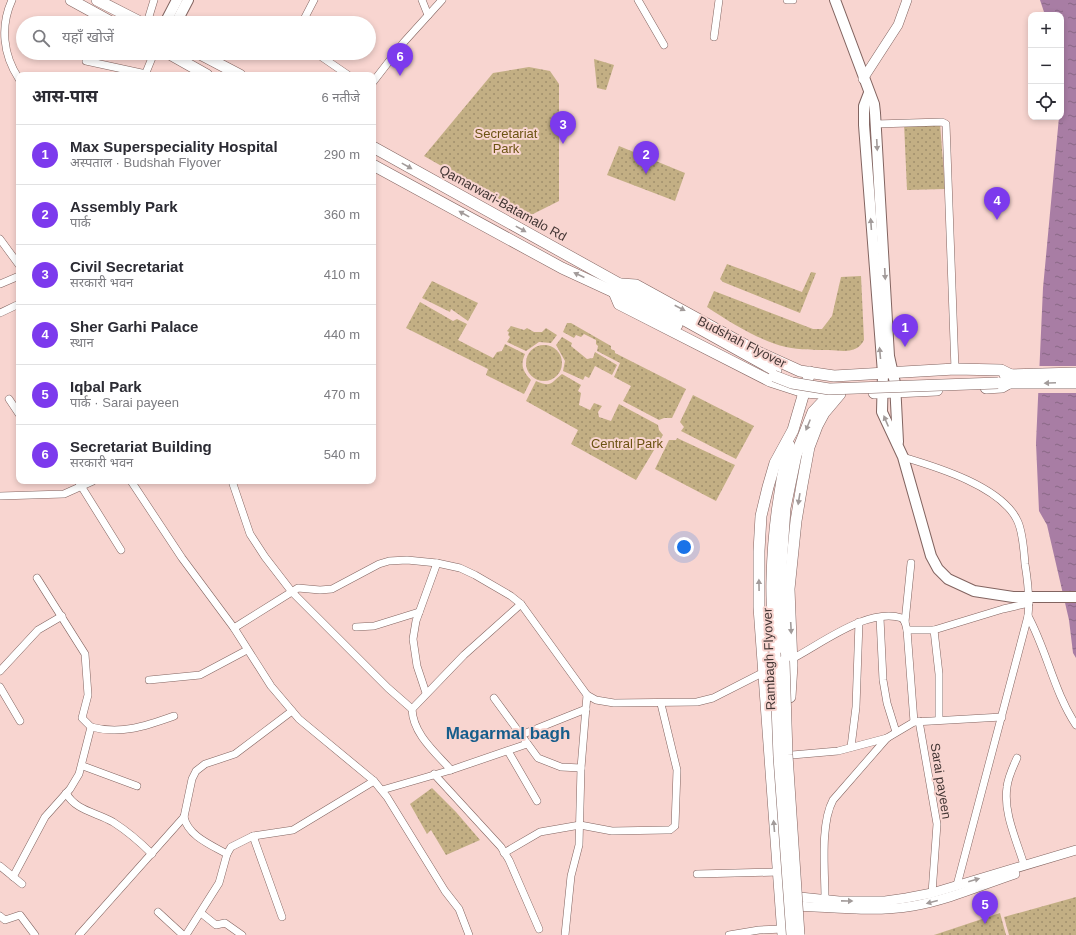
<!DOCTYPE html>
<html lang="hi">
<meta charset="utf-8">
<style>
body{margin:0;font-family:Arial,"Noto Sans Devanagari",sans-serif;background:#f7f7f7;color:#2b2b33}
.controls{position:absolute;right:12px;top:12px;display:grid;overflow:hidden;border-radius:8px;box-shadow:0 2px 6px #0003}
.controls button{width:36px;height:36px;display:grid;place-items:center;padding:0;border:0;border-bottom:1px solid #e1e1e2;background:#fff;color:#2b2b33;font:20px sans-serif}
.you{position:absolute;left:684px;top:547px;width:14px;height:14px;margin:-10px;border:3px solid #fff;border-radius:50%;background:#1a73e8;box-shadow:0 0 0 6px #1a73e833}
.badge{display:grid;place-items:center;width:26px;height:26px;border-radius:50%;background:#7c3aed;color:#fff;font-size:13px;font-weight:700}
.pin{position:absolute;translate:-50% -33px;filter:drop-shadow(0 1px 2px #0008)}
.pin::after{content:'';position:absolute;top:21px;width:14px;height:12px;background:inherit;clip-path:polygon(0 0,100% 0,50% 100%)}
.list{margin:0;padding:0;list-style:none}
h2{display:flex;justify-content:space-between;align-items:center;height:52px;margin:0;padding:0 16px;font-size:17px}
h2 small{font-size:13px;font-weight:400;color:#7c7c81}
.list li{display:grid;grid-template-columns:26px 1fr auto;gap:12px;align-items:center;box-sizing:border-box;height:60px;padding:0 16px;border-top:1px solid #e1e1e2}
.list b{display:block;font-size:15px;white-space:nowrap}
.list p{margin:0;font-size:13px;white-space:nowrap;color:#7c7c81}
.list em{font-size:13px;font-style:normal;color:#7c7c81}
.icon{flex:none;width:22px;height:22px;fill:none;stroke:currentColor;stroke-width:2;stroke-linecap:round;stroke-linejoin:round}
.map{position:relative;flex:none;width:1076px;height:935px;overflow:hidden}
.search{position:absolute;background:#fff;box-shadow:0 2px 6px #0003;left:16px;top:16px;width:360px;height:44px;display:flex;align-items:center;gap:10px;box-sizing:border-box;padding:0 14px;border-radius:22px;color:#7c7c81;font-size:15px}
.panel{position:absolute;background:#fff;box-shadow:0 2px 6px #0003;left:16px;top:72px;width:360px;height:412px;border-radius:8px}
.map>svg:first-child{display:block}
.grass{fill:url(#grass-dots)}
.water{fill:url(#water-ripples)}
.pier{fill:#f8d5d0}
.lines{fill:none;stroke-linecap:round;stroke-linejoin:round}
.minor-casing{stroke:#826460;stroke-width:8}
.tertiary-casing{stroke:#826460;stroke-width:10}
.secondary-casing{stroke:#826460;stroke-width:12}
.primary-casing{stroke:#826460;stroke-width:12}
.minor{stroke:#fff;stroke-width:7}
.tertiary{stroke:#fff;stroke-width:9}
.secondary{stroke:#fff;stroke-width:10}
.primary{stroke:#fff;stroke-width:11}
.primary-bridge-casing{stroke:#826460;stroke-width:12;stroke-linecap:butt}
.primary-bridge{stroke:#fff;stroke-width:11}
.oneway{fill:#a29b9a}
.labels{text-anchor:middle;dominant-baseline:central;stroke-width:4;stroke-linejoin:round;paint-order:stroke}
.park-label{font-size:13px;fill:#6c5313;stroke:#f8d5d0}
.street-label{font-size:13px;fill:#443735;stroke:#f8d5d0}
.district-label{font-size:17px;font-weight:bold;fill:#165d8b;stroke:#f8d5d0}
</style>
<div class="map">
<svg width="1076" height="935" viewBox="0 0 1076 935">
<defs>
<pattern id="grass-dots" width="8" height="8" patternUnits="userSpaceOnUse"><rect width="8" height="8" fill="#c3af84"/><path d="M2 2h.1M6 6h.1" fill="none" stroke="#a08f6d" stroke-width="1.8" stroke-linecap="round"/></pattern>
<pattern id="water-ripples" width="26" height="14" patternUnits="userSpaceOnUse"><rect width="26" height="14" fill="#a87da4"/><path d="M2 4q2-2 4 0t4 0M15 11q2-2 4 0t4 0" fill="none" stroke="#8a6786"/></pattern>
</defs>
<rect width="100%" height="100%" fill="#f8d5d0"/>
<g class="grass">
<polygon points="594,59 614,65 606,90 597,88"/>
<polygon points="529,67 550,71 559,84 559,201 529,216 424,156 493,73"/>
<polygon points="904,123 940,123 945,189 907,190"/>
<polygon points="619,146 685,173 675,201 607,175"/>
<polygon points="727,264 802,292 811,272 816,273 800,313 723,282 720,279"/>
<path d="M861,276L864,340C857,354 843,351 829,350C815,350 800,350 786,347C758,340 731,323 707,307L714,291L813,329H822L832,316L841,277Z"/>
<polygon points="432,281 478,303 468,321 451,309 450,312 422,298"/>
<path d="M420,302L453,321L457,319L467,324L458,340L493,358L497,352L502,351L505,344L525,354C520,365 523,372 531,380L524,394L486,375L488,369L406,328Z"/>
<polygon points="567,323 571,323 611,346 611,349 615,351 615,353 686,389 672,418 664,418 659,420 623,401 631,386 614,377 620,363 597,351 598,346 596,344 596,340 584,334 581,337 576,335 574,338 563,332"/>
<polygon points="511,326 524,330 527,328 534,332 542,332 546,328 557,335 551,343 539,342 526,351 507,342 510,337 508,335 509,332 507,331"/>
<polygon points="562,337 572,343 571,346 587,359 593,358 595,352 617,365 612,375 595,366 589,378 585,376 583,380 563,371 565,361 556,345"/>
<circle cx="544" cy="363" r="18"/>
<path d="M562,374L581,385L578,391L581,393L579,405L590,410L594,403L602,406L598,412L599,417L611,421L619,404L658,425L659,430L663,435L636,480L571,444L578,430L526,401L536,381C552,388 550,383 562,374Z"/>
<polygon points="693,395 754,426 736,459 681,431 684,427 680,422"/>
<polygon points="677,438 735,465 716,501 655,469 669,440 676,440"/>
<polygon points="432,788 456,812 480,840 446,855 431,830 427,834 410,804"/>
<polygon points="1076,897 1076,935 1009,935 1004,917"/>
<polygon points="1000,913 1006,935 934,935"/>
</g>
<polygon class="water" points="1040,0 1076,0 1076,658 1073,653 1069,620 1047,525 1039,511 1036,443 1043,288 1059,117 1061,117 1061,15 1045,15"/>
<polygon class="pier" points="1037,366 1076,366 1076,393 1036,393"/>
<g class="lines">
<defs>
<g id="minor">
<path d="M12,0C0,26 3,55 19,79"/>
<polyline points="422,0 428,15"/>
<polyline points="638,0 664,45"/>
<polyline points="787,0 793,0"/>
<polyline points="147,23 154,0"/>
<polyline points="302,23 314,0"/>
<polyline points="714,37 719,0"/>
<polyline points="316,53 348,75"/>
<polyline points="86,61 146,74"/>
<polyline points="145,75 154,53"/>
<polyline points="373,82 404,42 442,0"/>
<polyline points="876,124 942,122 946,124 955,369"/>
<polyline points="0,239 19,265"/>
<polyline points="0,284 19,276"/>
<polyline points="0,313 19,304"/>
<polyline points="9,399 19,414"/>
<path d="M903,457C937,467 1003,487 1018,522C1023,534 1024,551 1025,564C1028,582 1030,598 1028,616L957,885"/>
<polyline points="78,481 121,550"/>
<polyline points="131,481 182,558 234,628 271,686 299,719 374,781 387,797 445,891 459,909 469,935"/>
<polyline points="232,481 250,534 265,557 292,592 388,688 412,709"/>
<polyline points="0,496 64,494 93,481"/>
<path d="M1028,616C1047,651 1054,692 1076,725"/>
<polyline points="880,618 883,680 887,703 896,732"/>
<polyline points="905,622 911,563"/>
<polyline points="356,627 374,626 419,612"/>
<polyline points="234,628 298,588 320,590 332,589 379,564 389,561 407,560 437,563 460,568 475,575 511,596 521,604 587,695 581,768 579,845 571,876 565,935"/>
<polyline points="907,630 934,630 1003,609 1029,603"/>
<polyline points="934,630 939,674 939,720"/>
<path d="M790,660C820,645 867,607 902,618L905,622L907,630L914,722"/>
<polyline points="0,671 38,630 62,616"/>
<polyline points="149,680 200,675 247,650"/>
<polyline points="0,687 20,721"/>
<polyline points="426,693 417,666 413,639 416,621 437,563"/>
<polyline points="587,695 596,700 614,703 697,702 713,698 766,671"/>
<polyline points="494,698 538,758 561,767 581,768"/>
<polyline points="919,721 937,824 932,893"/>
<path d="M91,727C121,735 146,726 174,716"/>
<polyline points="521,735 586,709"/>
<polyline points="851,747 856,707 859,622"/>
<polyline points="508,751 537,801"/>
<polyline points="792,755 838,751 887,738"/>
<path d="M1017,758C1013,767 1008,777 1007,787C1003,813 1017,841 1024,865"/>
<polyline points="83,766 137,786"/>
<path d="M451,770C435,752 413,734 412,709L464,655L521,604"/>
<polyline points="434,774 501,847 509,860 539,929"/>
<polyline points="382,790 451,770 527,744"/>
<path d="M66,793C76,811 96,812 113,822C127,831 140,842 152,854"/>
<path d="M184,817C188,836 211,845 227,854"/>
<polyline points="253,836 282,917"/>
<polyline points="504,853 540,832 580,825 612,831 666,830 670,830 675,826 677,770 661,704"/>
<polyline points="0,866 22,884"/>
<polyline points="697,874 778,872"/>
<polyline points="13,877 45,817 70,789 79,774 91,727 82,718 88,695 85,654 37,578"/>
<path d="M825,899C825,871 820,824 833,800L887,738L914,722L1002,717"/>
<polyline points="158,912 183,935"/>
<polyline points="201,913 216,925 225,923 242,935"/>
<polyline points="0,916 5,920 20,915 35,935"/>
<polyline points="79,935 184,817 192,779 196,771 205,764 235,754 292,711"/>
<polyline points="186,935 219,883 227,854 231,847 253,836 293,830 374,781"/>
<polyline points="729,935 759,930 783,929"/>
</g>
<g id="tertiary">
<polyline points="863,79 898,25 907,0"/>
<polyline points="790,896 839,901 885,901 906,898 932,893 1076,850"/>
<path d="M791,906C832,907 873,913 913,906C948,900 982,885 1015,874"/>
</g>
<g id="secondary">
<polyline points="835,0 874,104 875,113 889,356 895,383 898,442"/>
<polyline points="165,23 177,0"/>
<polyline points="176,23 188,0"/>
<polyline points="869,93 864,106 864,125 883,373 882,412 903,457 931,556 938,569 948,579 974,591 1013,597 1076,597"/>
</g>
<g id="primary">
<polyline points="71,0 113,23"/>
<polyline points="97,0 142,23"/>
<polyline points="168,53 207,75"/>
<polyline points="198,53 240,75"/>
<polyline points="373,147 776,371"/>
<polyline points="373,165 562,268 614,292 677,325"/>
<polyline points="621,284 636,285 758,352 800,371 834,376 955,369 1001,370 1011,375"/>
<polyline points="614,292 619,304 770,381 804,392 833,394"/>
<polyline points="1005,375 1076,373"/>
<polyline points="1003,383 1076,383"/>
<polyline points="986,388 1002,387 1009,383"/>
<polyline points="874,393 937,390"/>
<path d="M775,653C774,629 771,604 772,579C773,534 779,489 789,445"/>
<polyline points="784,661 780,582 785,508 796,455 813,412 830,394"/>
<polyline points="790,697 792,665 789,589 796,521 802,485 809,447 817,426 824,413 840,394"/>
<polyline points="783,935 759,607 759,551 761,516 768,487 775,463 793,430 810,372"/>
</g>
</defs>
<use href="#minor" class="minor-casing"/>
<use href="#tertiary" class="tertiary-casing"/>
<use href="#secondary" class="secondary-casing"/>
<use href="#primary" class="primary-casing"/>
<use href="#minor" class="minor"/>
<use href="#tertiary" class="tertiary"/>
<use href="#secondary" class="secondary"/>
<use href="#primary" class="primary"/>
<defs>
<g id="primary-bridge">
<polyline points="774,376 792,383 829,389 998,383"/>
<polyline points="775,653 779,757 792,935"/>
<polyline points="784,661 787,755 799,935"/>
</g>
</defs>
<use href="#primary-bridge" class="primary-bridge-casing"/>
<use href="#primary-bridge" class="primary-bridge"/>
</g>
<defs><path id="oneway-solid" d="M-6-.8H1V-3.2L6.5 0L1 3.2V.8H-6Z"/></defs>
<g class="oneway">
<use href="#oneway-solid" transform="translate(877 145) rotate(87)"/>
<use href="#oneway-solid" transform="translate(407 166) rotate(29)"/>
<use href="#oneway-solid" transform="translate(464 214) rotate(-151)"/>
<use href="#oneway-solid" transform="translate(871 224) rotate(-94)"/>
<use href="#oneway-solid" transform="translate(521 229) rotate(29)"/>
<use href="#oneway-solid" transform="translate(885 274) rotate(87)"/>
<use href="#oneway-solid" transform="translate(579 275) rotate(-155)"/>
<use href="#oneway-solid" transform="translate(680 308) rotate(27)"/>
<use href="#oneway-solid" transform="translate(880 353) rotate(-95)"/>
<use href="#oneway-solid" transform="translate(1050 383) rotate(178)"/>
<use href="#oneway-solid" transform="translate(886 421) rotate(-113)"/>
<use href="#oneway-solid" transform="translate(808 425) rotate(112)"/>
<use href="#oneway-solid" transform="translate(799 499) rotate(99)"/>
<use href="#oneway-solid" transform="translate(759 585) rotate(-91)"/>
<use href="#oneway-solid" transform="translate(791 628) rotate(87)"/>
<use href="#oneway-solid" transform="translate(774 826) rotate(-95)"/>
<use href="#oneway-solid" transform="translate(974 880) rotate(-16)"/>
<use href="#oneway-solid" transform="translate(847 901) rotate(1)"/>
<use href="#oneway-solid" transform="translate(932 902) rotate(165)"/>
</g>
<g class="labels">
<g class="park-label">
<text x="506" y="133">Secretariat<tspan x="506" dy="15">Park</tspan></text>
<text x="627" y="443">Central Park</text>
</g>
<g class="street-label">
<text transform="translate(503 203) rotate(29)">Qamarwari-Batamalo Rd</text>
<text transform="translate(742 342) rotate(27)">Budshah Flyover</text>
<text transform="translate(769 659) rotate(-92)">Rambagh Flyover</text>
<text transform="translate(941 781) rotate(81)">Sarai payeen</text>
</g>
<g class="district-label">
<text x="508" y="733">Magarmal bagh</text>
</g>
</g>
</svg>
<div class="controls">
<button>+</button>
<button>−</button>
<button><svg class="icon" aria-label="locate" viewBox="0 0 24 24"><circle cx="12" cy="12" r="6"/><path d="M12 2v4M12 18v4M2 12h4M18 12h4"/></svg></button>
</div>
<div class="you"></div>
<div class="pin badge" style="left:905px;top:347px">1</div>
<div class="pin badge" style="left:646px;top:174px">2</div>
<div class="pin badge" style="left:563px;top:144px">3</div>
<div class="pin badge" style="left:997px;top:220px">4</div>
<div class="pin badge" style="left:985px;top:924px">5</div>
<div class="pin badge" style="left:400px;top:76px">6</div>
<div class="search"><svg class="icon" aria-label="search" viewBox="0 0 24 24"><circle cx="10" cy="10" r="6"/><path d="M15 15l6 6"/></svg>यहाँ खोजें</div>
<section class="panel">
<h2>आस-पास<small>6 नतीजे</small></h2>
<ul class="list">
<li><span class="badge">1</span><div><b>Max Superspeciality Hospital</b><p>अस्पताल · Budshah Flyover</p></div><em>290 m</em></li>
<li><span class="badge">2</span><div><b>Assembly Park</b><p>पार्क</p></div><em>360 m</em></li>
<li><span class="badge">3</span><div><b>Civil Secretariat</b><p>सरकारी भवन</p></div><em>410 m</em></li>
<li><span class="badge">4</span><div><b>Sher Garhi Palace</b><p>स्थान</p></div><em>440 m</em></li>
<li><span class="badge">5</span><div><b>Iqbal Park</b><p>पार्क · Sarai payeen</p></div><em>470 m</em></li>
<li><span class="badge">6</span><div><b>Secretariat Building</b><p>सरकारी भवन</p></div><em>540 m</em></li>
</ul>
</section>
</div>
